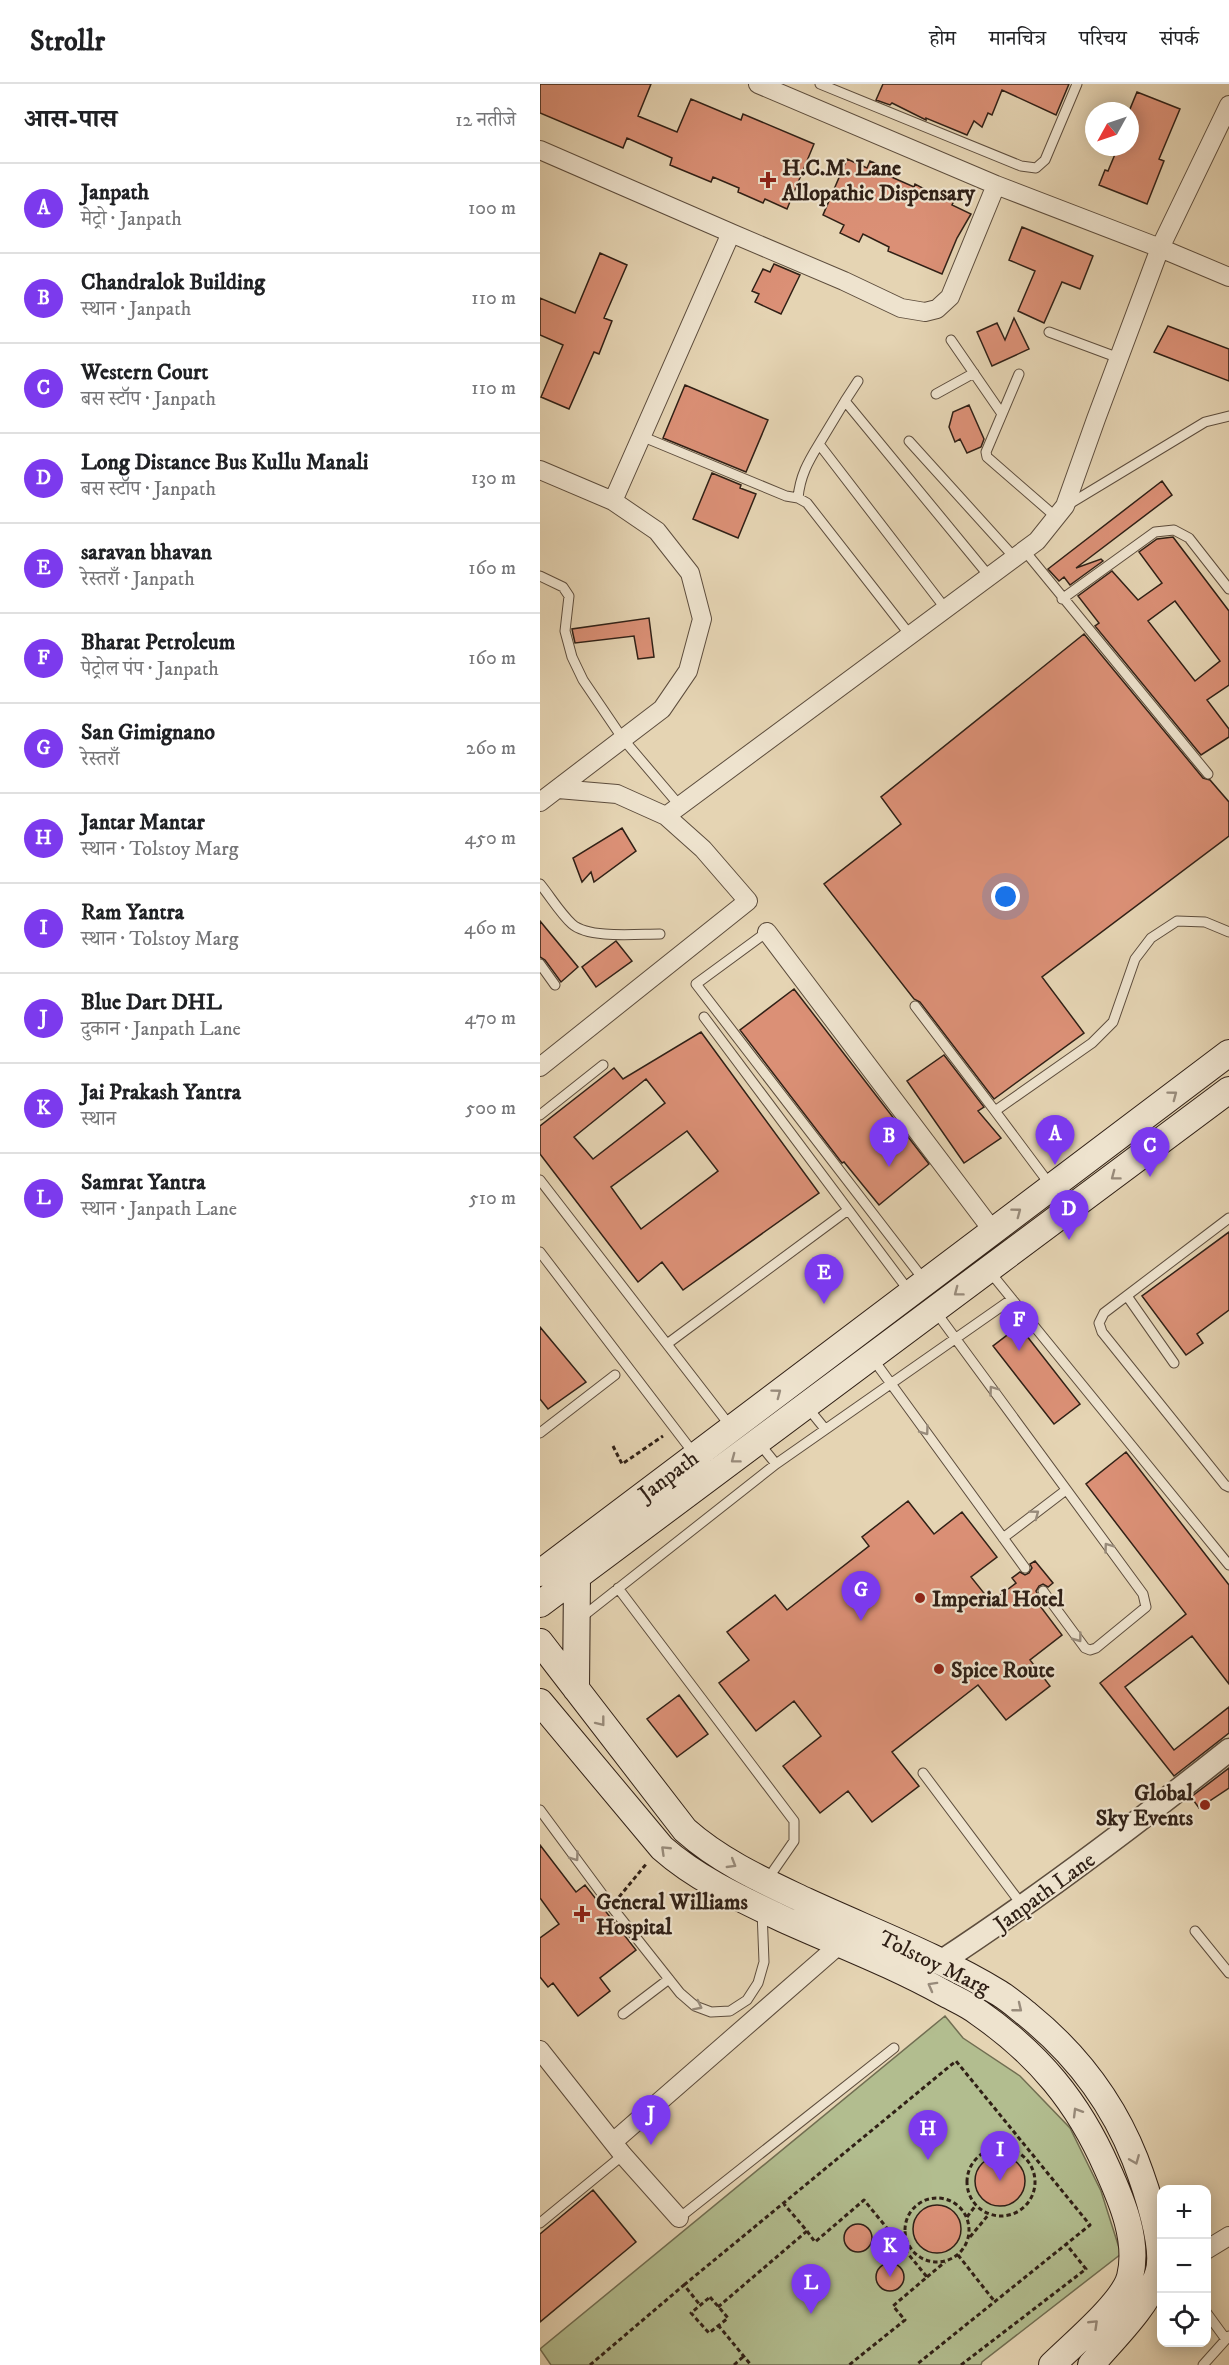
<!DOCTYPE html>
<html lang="hi">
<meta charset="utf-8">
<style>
:root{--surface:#fff;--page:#f2f2f2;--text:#202124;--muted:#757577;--line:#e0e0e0;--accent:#7c3aed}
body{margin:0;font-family:"IM FELL DW Pica","Noto Serif Devanagari",serif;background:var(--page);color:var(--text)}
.controls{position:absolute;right:18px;bottom:18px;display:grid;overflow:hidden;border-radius:12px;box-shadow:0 3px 15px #0003}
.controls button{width:54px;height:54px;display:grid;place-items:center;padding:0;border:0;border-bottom:2px solid var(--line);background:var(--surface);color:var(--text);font:30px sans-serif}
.compass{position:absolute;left:545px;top:18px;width:54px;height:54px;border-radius:50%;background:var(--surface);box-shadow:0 3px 15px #0003;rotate:230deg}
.you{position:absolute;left:466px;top:813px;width:21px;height:21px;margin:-15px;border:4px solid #fff;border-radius:50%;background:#1a73e8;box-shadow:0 0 0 9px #1a73e833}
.badge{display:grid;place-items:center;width:39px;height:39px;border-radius:50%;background:var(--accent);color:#fff;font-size:20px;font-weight:700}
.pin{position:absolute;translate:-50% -50px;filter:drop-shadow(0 2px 3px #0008)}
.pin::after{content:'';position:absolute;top:32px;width:21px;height:18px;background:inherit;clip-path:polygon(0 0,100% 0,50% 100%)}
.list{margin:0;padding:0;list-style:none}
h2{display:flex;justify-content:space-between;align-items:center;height:78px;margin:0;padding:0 24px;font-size:26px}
h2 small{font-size:20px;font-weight:400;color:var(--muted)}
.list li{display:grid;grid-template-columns:39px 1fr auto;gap:18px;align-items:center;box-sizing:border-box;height:90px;padding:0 24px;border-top:2px solid var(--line)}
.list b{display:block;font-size:22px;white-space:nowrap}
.list p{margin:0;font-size:20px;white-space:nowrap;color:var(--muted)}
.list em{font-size:20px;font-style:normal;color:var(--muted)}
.icon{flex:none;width:33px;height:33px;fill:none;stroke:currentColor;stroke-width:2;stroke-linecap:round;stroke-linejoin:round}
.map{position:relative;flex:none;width:689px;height:2281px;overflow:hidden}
header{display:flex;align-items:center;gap:36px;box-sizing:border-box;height:84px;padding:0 30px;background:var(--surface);border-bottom:2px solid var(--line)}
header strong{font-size:28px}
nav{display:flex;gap:33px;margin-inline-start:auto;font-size:21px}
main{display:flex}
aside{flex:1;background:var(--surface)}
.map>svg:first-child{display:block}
</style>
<header>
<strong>Strollr</strong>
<nav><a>होम</a><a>मानचित्र</a><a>परिचय</a><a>संपर्क</a></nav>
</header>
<main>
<aside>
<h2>आस-पास<small>12 नतीजे</small></h2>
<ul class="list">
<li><span class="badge">A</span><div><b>Janpath</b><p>मेट्रो · Janpath</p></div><em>100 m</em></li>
<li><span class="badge">B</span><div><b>Chandralok Building</b><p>स्थान · Janpath</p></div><em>110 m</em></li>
<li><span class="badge">C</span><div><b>Western Court</b><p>बस स्टॉप · Janpath</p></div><em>110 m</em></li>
<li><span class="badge">D</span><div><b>Long Distance Bus Kullu Manali</b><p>बस स्टॉप · Janpath</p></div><em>130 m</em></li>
<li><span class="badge">E</span><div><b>saravan bhavan</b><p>रेस्तराँ · Janpath</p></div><em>160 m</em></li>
<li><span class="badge">F</span><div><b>Bharat Petroleum</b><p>पेट्रोल पंप · Janpath</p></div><em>160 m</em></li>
<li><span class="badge">G</span><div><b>San Gimignano</b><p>रेस्तराँ</p></div><em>260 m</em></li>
<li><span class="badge">H</span><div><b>Jantar Mantar</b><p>स्थान · Tolstoy Marg</p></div><em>450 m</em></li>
<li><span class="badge">I</span><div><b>Ram Yantra</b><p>स्थान · Tolstoy Marg</p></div><em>460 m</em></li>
<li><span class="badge">J</span><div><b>Blue Dart DHL</b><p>दुकान · Janpath Lane</p></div><em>470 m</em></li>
<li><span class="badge">K</span><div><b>Jai Prakash Yantra</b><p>स्थान</p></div><em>500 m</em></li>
<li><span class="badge">L</span><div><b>Samrat Yantra</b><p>स्थान · Janpath Lane</p></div><em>510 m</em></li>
</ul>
</aside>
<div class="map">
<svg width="689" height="2281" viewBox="0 0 689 2281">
<rect width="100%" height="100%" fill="#e5d4b3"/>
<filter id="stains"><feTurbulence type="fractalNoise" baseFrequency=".00333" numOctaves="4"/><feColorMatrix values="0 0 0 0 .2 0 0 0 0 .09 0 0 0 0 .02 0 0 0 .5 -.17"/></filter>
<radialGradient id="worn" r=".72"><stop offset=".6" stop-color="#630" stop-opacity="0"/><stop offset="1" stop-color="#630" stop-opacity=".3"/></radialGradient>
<path fill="#b2bd8f" stroke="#716e52" stroke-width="1.5" d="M405,1932L423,1954L480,1992L530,2044L561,2107L581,2170L442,2278L441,2281H11L0,2265Z"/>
<path fill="#db9076" stroke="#302016" stroke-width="1.5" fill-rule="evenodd" d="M0,0H111L98,32L137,48L151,15L201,36L203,30L274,60L247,125L225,115L223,119L198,108L199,104L173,93L171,98L130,81L132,74L87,54L83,64L0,29Z
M343,0H529L516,31L462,6L452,31L448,29L442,43L434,37L427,51L386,34V36L352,19L350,21L336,16Z
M597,8L640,25L619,75L624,77L607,120L559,101L565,86L568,87L578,63H590V25Z
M307,75L327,84L330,77L349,85L347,91L374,103L375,100L390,108L392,105L414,117L412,121L431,130L417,154L402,190L348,167L349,163L323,150L319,158L300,149L304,141L283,131Z
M482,143L553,172L540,205L522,198L504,239L478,227L495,187L469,176Z
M60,169L87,181L64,234L72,237L59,270L54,268L29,325L1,313L23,261L0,251V214L35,229Z
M234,180L260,191L241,230L215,218L219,210L212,207L223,185L230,188Z
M474,234L489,265L452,282L437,248L457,239L465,256Z
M628,242L689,265V297L614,268Z
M145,301L228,336L206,388L123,354Z
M429,321L444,355L441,363L427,369L420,355L415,358L409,343L413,328Z
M172,389L201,401L200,404L216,410L198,454L153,435Z
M622,397L632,411L536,484L561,475L563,477L530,501L524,493L519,497L508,485Z
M633,453L689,527V601L667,616L689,645V653L661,671L555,542L559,539L538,512L572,487L598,516L622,499L599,468L617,455ZM635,517L680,577L655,597L608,537Z
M109,534L114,573L98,575L94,552L35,559L33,550L32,545Z
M544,550L663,694L670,696L689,718V752L502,893L544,949L454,1015L380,918L374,915L284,800L361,740L341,713Z
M82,744L96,767L54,798L51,788L42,798L33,774Z
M0,837L38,883L21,898L5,876L0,873Z
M76,857L92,877L56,903L42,883Z
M254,905L389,1080L339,1121L304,1078L302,1079L200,946Z
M161,948L279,1109L143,1206L122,1178L98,1198L0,1070V1042L74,984L83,995ZM106,995L125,1019L53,1075L34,1053ZM147,1047L178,1087L101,1145L71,1103Z
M404,971L444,1023L438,1027L461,1054L424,1079L367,997Z
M689,1148V1226L657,1250L663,1259L646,1271L602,1212Z
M479,1242L540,1320L514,1340L453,1262Z
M0,1243L46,1298L8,1325L0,1315Z
M586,1368L689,1501V1600L652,1552L585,1603L634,1666L689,1623V1649L634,1692L560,1599L646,1530L546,1400Z
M368,1417L394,1450L422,1428L457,1473L431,1493L451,1518L476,1499L472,1494L480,1488L485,1491L489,1489L492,1484L490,1480L495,1477L513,1499L508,1503L503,1500L499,1502L496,1507L498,1511L494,1514L522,1551L490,1576L510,1602L466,1636L438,1601L352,1668L379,1702L332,1738L308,1707L280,1729L243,1682L281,1652L254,1617L216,1647L179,1599L209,1576L187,1548L235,1511L247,1526L329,1462L322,1453Z
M139,1611L168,1650L137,1673L107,1635Z
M689,1684V1704L659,1724L651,1713Z
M0,1761L36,1808L45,1801L96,1866L60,1894L70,1907L38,1932L13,1899L8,1903L0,1893V1854L19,1840L0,1814Z
M435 2097a25 25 0 1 1 50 0a25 25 0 1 1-50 0Z
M53,2106L96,2158L0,2238V2150Z
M373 2145a24 24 0 1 1 48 0a24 24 0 1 1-48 0Z
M304 2154a14 14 0 1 1 28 0a14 14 0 1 1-28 0Z
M336 2193a14 14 0 1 1 28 0a14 14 0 1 1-28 0Z"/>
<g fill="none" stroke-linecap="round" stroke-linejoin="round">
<g stroke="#5d4d3d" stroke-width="11">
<path id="service" d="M280,0L481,82L496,84L505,76L537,0
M509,248L579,274
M411,256L462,330
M479,290L446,368L447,373L516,433
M318,297L305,317L449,492
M396,310L434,289
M101,352L246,412L258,414
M369,357L474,473
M279,360L305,317
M526,422L665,338L689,332
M484,466L668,690
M0,492L23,503L29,512L25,547L32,573L43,596L83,655L140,722
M522,515L615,448L634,446L649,454L689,505
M370,551L267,419L258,414C260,392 268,378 279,360L405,524
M0,800C10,812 20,829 32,840C49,855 97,850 120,850
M227,848L156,900L384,1196
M0,880L15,901
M375,922L455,1027L552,959L573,938L595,875L611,854L637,837L665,838L689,848
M164,933L369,1207
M455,1027L511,1102
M0,1031L63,981
M0,1096L191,1343
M689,1134L564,1229L559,1239L562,1248L685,1401L689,1403
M0,1168L155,1371
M450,1188L689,1481
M587,1212L634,1279
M396,1228L603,1510L606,1523L556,1564L550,1566L545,1564L503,1507
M127,1260L308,1126
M333,1275L485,1484
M268,1324L285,1345
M0,1349L75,1291
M219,1359L236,1380
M463,1454L526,1406
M78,1504L254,1737V1757L227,1796
M42,1533L236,1380L472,1215
M383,1689L482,1821
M0,1726L71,1822L140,1909L155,1922L171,1928L190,1927L207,1916L218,1899L224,1878L222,1827
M655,1847L689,1889
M83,1930L129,1895
M139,2134L354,1964
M0,2139L83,2071
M666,2228L685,2254
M663,2281L689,2252"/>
</g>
<g stroke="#5d4d3d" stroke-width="20">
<path id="minor" d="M218,0L456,101L620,164L689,193
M0,66L191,149
M0,386L73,417L117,447L150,489L162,535L148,587L122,625L0,718
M73,417L191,149L304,197L361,224L385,228L397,225L410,213L456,101
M18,705L77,710L126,732L497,457L525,422L556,335L620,164L689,21
M227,848L453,1147
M0,983L208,817L163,765L126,732
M0,1966L83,2071L139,2134
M73,2058L299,1861
M666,2166L689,2152"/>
</g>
<g stroke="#5d4d3d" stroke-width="25">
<path id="tertiary" d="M402,1877C501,1812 596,1740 689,1666"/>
</g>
<g stroke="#302016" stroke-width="28">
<path id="secondary" d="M0,1489L689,969
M0,1520L689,1006
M0,1558L145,1746C181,1778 224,1797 266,1817C331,1847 398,1872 459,1909C469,1915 479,1924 488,1931C536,1970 572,2017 595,2075C605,2101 627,2164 618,2190C608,2222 573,2255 551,2281
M36,1605L37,1493
M0,1618L122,1764C157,1795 201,1815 243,1835C296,1859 352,1880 404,1909C415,1915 429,1921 439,1929C499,1971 538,2018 567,2084C582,2117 599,2157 590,2193C583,2219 532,2261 512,2281"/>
</g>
<path stroke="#302016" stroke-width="3" stroke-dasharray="4.5 3" stroke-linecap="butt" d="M73,1362L82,1380L123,1352
M79,1813L107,1779
M427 2098a34 34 0 1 1 68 0a34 34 0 1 1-68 0Z
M365 2146a32 32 0 1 1 64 0a32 32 0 1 1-64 0Z
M427,2133L436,2121
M267,2147L275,2158L324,2116L387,2193L353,2222L365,2236L309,2281
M430,2153L449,2130
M418,2171L455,2218
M387,2193L405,2178
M144,2201L416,1977L550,2141L376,2281
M170,2213L188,2234L169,2249L151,2229Z
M178,2223L267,2147L244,2120
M178,2241L211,2281
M50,2281L144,2201L160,2221
M194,2281L204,2272
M421,2281L546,2185L526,2160"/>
<use href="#service" stroke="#eee3ce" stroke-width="9"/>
<use href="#minor" stroke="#eee3ce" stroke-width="18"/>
<use href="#tertiary" stroke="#eee3ce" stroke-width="22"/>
<use href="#secondary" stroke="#eee3ce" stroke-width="26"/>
</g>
<defs><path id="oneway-chevron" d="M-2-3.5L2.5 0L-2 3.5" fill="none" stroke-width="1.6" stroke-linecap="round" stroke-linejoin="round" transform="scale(1.5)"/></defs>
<g stroke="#988b7b">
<use href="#oneway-chevron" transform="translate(633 1011) rotate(-37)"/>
<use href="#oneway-chevron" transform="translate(575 1092) rotate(143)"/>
<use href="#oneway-chevron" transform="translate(477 1128) rotate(-37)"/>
<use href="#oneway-chevron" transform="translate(418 1208) rotate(143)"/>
<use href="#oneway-chevron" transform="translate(453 1306) rotate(-126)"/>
<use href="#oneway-chevron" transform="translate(237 1309) rotate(-37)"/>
<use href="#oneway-chevron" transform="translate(385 1347) rotate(54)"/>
<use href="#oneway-chevron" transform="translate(195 1375) rotate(143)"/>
<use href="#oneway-chevron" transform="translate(495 1430) rotate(-37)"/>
<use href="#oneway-chevron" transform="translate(568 1463) rotate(-126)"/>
<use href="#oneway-chevron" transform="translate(538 1554) rotate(53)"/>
<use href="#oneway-chevron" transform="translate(61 1638) rotate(52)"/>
<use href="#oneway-chevron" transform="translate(125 1766) rotate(-136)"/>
<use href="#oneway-chevron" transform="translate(35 1773) rotate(54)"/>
<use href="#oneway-chevron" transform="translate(192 1780) rotate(31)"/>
<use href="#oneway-chevron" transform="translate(392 1902) rotate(-151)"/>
<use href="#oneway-chevron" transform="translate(158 1922) rotate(27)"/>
<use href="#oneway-chevron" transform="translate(478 1924) rotate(39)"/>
<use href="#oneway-chevron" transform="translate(537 2028) rotate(-121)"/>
<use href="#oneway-chevron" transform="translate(595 2076) rotate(68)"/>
<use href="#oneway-chevron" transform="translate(554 2240) rotate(-44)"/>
</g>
<g fill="#8f2418" stroke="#eee3ce" stroke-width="2">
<path d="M225 87h6v6h6v6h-6v6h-6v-6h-6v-6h6z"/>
<circle cx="380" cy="1514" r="6"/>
<circle cx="399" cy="1585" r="6"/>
<circle cx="665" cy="1721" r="6"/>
<path d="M39 1821h6v6h6v6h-6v6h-6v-6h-6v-6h6z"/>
</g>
<g text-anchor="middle" stroke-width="4.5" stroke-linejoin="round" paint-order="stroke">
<g font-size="22" font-weight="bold" fill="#302016" stroke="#eee3ce" text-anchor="start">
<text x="242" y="91">H.C.M. Lane<tspan x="242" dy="25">Allopathic Dispensary</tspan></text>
<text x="392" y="1522">Imperial Hotel</text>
<text x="411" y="1593">Spice Route</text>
<text x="653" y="1716" text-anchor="end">Global<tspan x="653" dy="25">Sky Events</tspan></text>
<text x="56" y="1825">General Williams<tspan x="56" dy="25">Hospital</tspan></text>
</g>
<g font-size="22" fill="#302016" stroke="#eee3ce">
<text transform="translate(128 1391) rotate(-37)" y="8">Janpath</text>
<text transform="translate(504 1807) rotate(-36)" y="8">Janpath Lane</text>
<text transform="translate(395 1878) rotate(26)" y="8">Tolstoy Marg</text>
</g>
</g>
<rect width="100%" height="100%" filter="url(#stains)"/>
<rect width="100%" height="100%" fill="url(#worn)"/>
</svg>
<div class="controls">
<button>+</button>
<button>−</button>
<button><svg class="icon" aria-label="locate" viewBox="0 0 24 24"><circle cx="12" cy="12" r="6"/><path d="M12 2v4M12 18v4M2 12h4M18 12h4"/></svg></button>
</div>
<svg class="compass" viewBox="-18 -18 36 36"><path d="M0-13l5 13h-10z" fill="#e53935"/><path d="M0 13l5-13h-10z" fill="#757577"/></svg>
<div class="you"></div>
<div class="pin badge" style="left:515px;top:1081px">A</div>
<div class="pin badge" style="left:349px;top:1083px">B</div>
<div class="pin badge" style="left:610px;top:1093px">C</div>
<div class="pin badge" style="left:529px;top:1156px">D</div>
<div class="pin badge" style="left:284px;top:1220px">E</div>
<div class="pin badge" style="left:479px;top:1267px">F</div>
<div class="pin badge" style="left:321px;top:1537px">G</div>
<div class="pin badge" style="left:388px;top:2076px">H</div>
<div class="pin badge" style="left:460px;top:2097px">I</div>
<div class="pin badge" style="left:111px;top:2061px">J</div>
<div class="pin badge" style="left:350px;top:2193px">K</div>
<div class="pin badge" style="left:271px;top:2230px">L</div>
</div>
</main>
